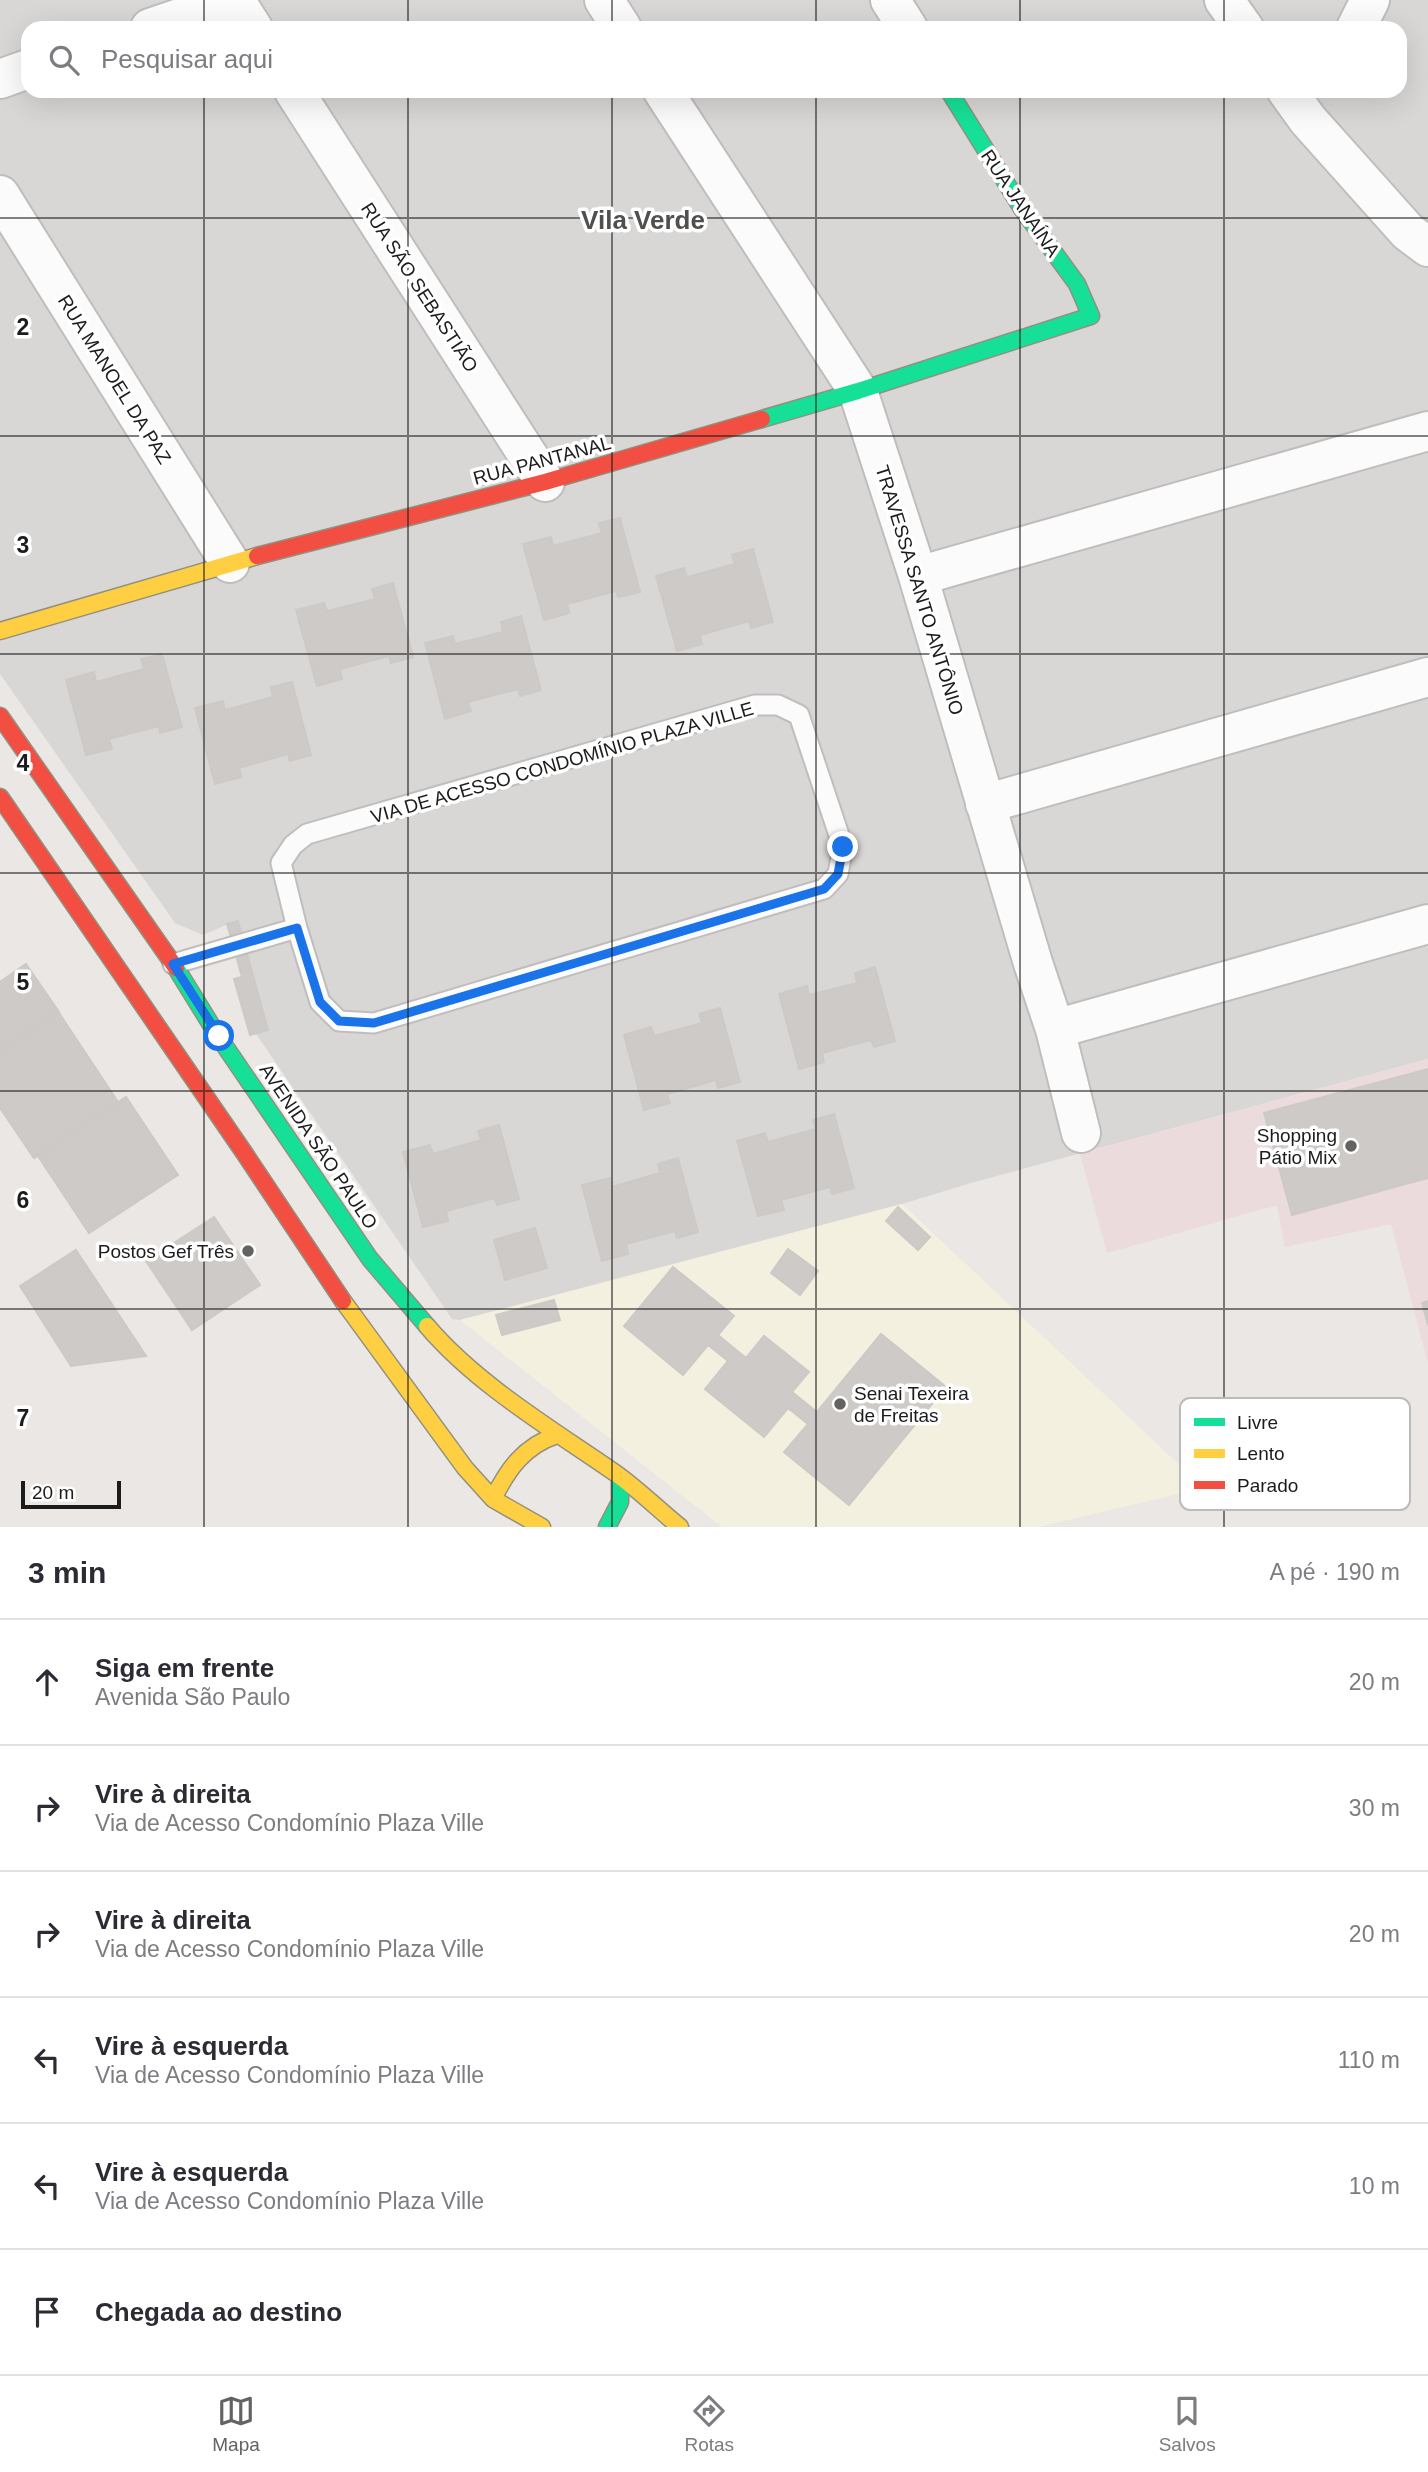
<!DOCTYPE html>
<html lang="pt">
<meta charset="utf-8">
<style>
:root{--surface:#fff;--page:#f7f7f7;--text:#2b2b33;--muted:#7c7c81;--line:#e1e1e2;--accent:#646362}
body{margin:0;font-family:Helvetica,sans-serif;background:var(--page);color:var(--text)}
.scale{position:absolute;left:21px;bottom:18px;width:100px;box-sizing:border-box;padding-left:7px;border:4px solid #1c1c1c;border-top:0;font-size:19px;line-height:24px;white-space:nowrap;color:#1c1c1c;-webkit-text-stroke:5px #fff;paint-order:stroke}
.stop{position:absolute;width:21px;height:21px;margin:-16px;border:5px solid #1a73e8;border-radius:50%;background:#fff}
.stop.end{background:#1a73e8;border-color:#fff;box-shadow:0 2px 7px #0008}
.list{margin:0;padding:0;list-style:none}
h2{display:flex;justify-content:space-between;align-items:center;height:91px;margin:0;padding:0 28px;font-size:30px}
h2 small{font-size:23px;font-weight:400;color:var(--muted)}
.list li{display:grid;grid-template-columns:46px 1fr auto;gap:21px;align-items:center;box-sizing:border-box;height:126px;padding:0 28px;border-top:2px solid var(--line)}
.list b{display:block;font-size:26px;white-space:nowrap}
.list p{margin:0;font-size:23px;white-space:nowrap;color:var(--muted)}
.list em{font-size:23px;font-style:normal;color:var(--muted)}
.icon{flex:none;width:38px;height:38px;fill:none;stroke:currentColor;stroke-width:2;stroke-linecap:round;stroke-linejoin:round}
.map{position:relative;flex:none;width:1428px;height:1527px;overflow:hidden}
.search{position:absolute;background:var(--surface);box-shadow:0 7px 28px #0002;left:21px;right:21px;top:21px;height:77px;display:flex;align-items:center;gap:18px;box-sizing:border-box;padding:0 24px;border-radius:21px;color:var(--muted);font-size:26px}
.sheet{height:847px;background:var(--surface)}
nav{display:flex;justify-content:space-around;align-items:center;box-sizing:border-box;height:98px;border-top:2px solid var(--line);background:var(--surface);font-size:19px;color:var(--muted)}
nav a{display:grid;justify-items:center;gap:4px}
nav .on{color:var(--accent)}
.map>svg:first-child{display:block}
</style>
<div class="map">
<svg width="1428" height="1527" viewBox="0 0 1428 1527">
<rect width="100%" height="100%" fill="#eae7e4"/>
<path fill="#d9d7d6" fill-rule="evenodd" d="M0,0H1428V1059L971,1183L902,1204L460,1320L452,1319L256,1034L250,1035L234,979L242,977L228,924L203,935L175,923L0,674ZM28,28H1400V91H28Z"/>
<path fill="#ebdbdc" d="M1428,1059V1363L1391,1224L1285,1247L1277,1205L1107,1253L1080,1154Z"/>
<path fill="#f4f0e0" d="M902,1204L1204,1488L1038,1527H722L460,1320Z"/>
<path fill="#cdcac7" stroke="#cdc9c6" stroke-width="2" d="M620,518L640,592L618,597L616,591L567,604L569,613L544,620L523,544L551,537L553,546L602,533L599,523Z
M753,549L773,622L751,628L749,621L700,635L702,644L677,651L656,576L684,568L687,577L735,564L732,555Z
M393,583L413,657L391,663L389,656L340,669L342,679L317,686L296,610L324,603L327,611L375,599L372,589Z
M521,616L541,690L520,696L518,689L468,702L471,711L445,719L425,643L453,636L455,644L503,632L501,622Z
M162,654L182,727L160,733L159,726L109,739L112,749L86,755L66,680L94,672L96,682L144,669L141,659Z
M292,682L311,755L290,761L288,754L239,768L241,777L215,784L195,708L223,701L225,710L273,697L271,687Z
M238,921L268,1030L250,1035L234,979L242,977L227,924Z
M26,964L59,1012L0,1051V982Z
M875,967L895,1041L874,1047L871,1040L822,1053L824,1062L799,1069L779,994L807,986L809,995L857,983L855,973Z
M720,1008L740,1082L718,1088L716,1080L667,1094L670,1103L644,1110L624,1035L651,1027L654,1036L702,1023L699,1014Z
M59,1013L118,1102L34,1158L0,1108V1052Z
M1428,1069V1178L1292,1215L1264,1113Z
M126,1097L178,1175L89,1233L38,1156Z
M834,1114L854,1188L832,1194L830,1187L781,1200L784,1210L758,1216L737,1141L765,1133L768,1142L816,1129L813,1120Z
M499,1125L519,1199L497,1205L495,1198L446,1211L448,1221L423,1227L403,1152L430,1145L433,1154L481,1140L478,1131Z
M678,1158L698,1232L677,1238L675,1231L626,1244L628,1254L602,1261L582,1185L610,1178L612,1187L660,1173L658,1164Z
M898,1207L930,1237L918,1250L886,1221Z
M214,1217L260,1285L192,1330L146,1261Z
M535,1228L547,1268L505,1280L494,1240Z
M788,1249L818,1271L800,1295L771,1273Z
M76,1250L146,1356L71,1366L20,1286Z
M673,1267L734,1316L718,1335L746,1358L764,1336L809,1372L792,1392L817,1412L881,1334L946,1387L849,1505L784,1452L808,1424L788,1408L764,1437L705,1389L728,1361L708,1345L683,1375L624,1326Z
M554,1300L560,1320L502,1335L496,1315Z
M1428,1301V1325L1422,1303Z"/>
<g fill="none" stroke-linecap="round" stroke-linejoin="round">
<g stroke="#c0bebd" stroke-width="23">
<path id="lane" d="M755,705H778L799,715L843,847L838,874L824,889L374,1023L339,1021L320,1002L297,928L281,863L293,845L307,834Z
M173,964L297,928"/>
</g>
<g stroke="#c0bebd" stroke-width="42">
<path id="street" d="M235,0L253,28
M604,0L622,28
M890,0L908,28
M1224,0L1244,28
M150,28L233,0
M1356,28L1370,0
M0,79L28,69
M294,91L545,482
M663,91L858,391L918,576L1033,963L1055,1029L1081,1133
M1287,91L1308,120L1408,232L1428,247
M0,195L230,563
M918,576L1428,431
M985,804L1428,677
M1055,1029L1428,924"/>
</g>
<g stroke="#92907e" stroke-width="19">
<path id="fast" d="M762,419L858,391L1091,316L1077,284L1023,210L949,91
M176,968L218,1036L370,1259L427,1326
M607,1527L620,1502V1477"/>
</g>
<g stroke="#92907e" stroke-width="19">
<path id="slow" d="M0,631L257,556
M343,1301L465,1468L493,1499L542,1527
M427,1326C477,1385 555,1431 618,1475C640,1491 659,1510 680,1527
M493,1499C508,1469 524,1446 557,1435"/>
</g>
<g stroke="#92907e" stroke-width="19">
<path id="jam" d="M257,556L545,482L762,419
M0,716L176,968
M0,797L245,1154L343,1301"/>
</g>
<use href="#lane" stroke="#fcfbfb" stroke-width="19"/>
<use href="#street" stroke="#fcfbfb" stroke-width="38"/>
<use href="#fast" stroke="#16e098" stroke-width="16"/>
<use href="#slow" stroke="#ffcf43" stroke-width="16"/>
<use href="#jam" stroke="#f24e42" stroke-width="16"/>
</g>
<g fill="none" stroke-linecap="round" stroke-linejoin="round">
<path stroke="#1a73e8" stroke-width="9" d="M219,1036L173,964L297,928L320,1002L339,1021L374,1023L824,889L838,874L843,847"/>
</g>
<path fill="none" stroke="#1c1c1c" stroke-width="2" stroke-opacity="0.55" d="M204,0V28M408,0V28M612,0V28M816,0V28M1020,0V28M1224,0V28M204,91V1527M408,91V1527M612,91V1527M816,91V1527M1020,91V1527M1224,91V1527M0,218H1428M0,436H1428M0,654H1428M0,873H1428M0,1091H1428M0,1309H1428"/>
<g fill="#646362" stroke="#fff" stroke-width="2.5">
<circle cx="1351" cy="1146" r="7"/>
<circle cx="248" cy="1251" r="7"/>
<circle cx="840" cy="1404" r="7"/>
</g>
<g text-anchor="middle" stroke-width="7" stroke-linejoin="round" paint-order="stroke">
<g font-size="19" fill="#1c1c1c" stroke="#fff">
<text transform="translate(1021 203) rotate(56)" y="7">RUA JANAÍNA</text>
<text transform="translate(420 287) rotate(57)" y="7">RUA SÃO SEBASTIÃO</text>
<text transform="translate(115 379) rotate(58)" y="7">RUA MANOEL DA PAZ</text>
<text transform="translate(542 460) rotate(-15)" y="7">RUA PANTANAL</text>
<text transform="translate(920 590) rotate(73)" y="7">TRAVESSA SANTO ANTÔNIO</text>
<text transform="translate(562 762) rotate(-16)" y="7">VIA DE ACESSO CONDOMÍNIO PLAZA VILLE</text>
<text transform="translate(319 1146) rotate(56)" y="7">AVENIDA SÃO PAULO</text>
</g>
<g font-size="19" fill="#1c1c1c" stroke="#fff" text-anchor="end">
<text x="1337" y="1142">Shopping<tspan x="1337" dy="22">Pátio Mix</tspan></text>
<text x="234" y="1258">Postos Gef Três</text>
<text x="854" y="1400" text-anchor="start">Senai Texeira<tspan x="854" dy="22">de Freitas</tspan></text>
</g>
<g font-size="26" font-weight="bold" fill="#4f4f4f" stroke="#fff">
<text x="643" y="229">Vila Verde</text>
</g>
</g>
<rect x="1180" y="1398" width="230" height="112" rx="10" fill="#fff" stroke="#bbb" stroke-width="2"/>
<rect x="1194" y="1418" width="31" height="8" fill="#16e098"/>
<rect x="1194" y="1449" width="31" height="9" fill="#ffcf43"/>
<rect x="1194" y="1481" width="31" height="8" fill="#f24e42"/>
<g font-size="19" fill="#1c1c1c">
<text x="1237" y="1429">Livre</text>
<text x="1237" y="1460">Lento</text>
<text x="1237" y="1492">Parado</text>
</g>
<g font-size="23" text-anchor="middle" font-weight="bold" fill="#1c1c1c" stroke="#fff" stroke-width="7" stroke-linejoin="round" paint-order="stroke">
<text x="23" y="335">2</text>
<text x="23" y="553">3</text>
<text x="23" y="771">4</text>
<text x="23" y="990">5</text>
<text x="23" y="1208">6</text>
<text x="23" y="1426">7</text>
</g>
</svg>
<div class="scale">20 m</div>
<div class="stop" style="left:219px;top:1036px"></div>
<div class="stop end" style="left:843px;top:847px"></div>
<div class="search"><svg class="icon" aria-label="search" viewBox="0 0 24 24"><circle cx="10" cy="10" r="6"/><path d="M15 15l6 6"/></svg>Pesquisar aqui</div>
</div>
<section class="sheet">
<h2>3 min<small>A pé · 190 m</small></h2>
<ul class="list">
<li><svg class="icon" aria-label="ahead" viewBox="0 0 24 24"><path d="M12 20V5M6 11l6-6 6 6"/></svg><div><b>Siga em frente</b><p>Avenida São Paulo</p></div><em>20 m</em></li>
<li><svg class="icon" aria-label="right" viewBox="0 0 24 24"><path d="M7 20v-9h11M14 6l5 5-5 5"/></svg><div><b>Vire à direita</b><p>Via de Acesso Condomínio Plaza Ville</p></div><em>30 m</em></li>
<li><svg class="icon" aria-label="right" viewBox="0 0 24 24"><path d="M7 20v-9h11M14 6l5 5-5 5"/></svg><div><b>Vire à direita</b><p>Via de Acesso Condomínio Plaza Ville</p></div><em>20 m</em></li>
<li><svg class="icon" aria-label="left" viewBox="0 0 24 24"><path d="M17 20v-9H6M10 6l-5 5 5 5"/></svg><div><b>Vire à esquerda</b><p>Via de Acesso Condomínio Plaza Ville</p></div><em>110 m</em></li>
<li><svg class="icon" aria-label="left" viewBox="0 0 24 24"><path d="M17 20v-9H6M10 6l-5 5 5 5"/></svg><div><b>Vire à esquerda</b><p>Via de Acesso Condomínio Plaza Ville</p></div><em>10 m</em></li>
<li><svg class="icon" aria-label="arrive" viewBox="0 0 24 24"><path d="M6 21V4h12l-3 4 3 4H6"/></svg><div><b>Chegada ao destino</b></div></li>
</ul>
</section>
<nav>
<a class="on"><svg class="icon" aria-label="map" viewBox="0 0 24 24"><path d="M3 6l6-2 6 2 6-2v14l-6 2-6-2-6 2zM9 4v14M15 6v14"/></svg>Mapa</a>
<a><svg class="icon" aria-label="directions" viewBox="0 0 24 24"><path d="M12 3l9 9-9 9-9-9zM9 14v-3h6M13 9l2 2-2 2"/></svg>Rotas</a>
<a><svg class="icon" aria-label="saved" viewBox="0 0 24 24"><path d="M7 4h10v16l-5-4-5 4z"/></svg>Salvos</a>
</nav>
